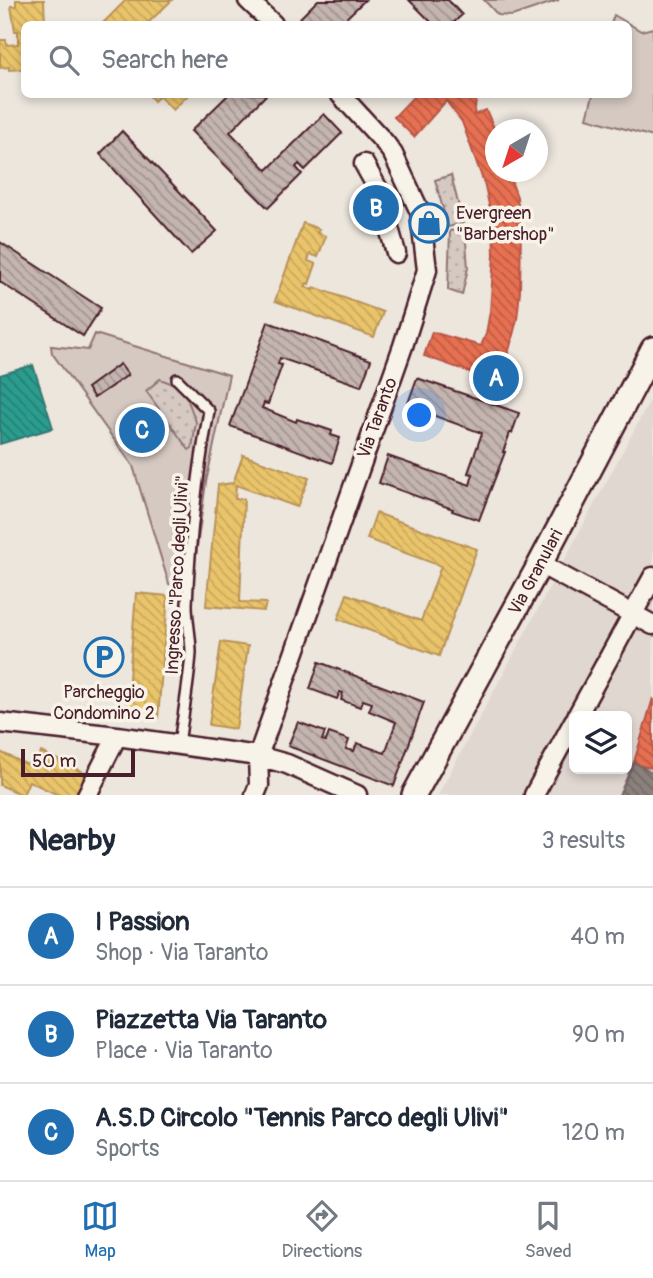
<!DOCTYPE html>
<meta charset="utf-8">
<style>
:root{--surface:#fff;--page:#f2f2f3;--text:#1f2937;--muted:#747a83;--line:#e0e1e3;--accent:#1f6fb2}
body{margin:0;font-family:Pangolin,sans-serif;background:var(--page);color:var(--text)}
.controls{position:absolute;right:21px;bottom:21px;display:grid;overflow:hidden;border-radius:10px;box-shadow:0 4px 10px #0003}
.controls button{width:63px;height:63px;display:grid;place-items:center;padding:0;border:0;border-bottom:2px solid var(--line);background:var(--surface);color:var(--text);font:35px sans-serif}
.compass{position:absolute;left:485px;top:119px;width:63px;height:63px;border-radius:50%;background:var(--surface);box-shadow:0 4px 10px #0003;rotate:219deg}
.scale{position:absolute;left:21px;bottom:18px;width:114px;box-sizing:border-box;padding-left:7px;border:4px solid #4a1f2b;border-top:0;font-size:19px;line-height:24px;white-space:nowrap;color:#4a1f2b;-webkit-text-stroke:5px #f7f3e8;paint-order:stroke}
.you{position:absolute;left:420px;top:416px;width:24px;height:24px;margin:-18px;border:5px solid #fff;border-radius:50%;background:#1a73e8;box-shadow:0 0 0 10px #1a73e833}
.badge{display:grid;place-items:center;width:46px;height:46px;border-radius:50%;background:var(--accent);color:#fff;font-size:23px;font-weight:700}
.pin{position:absolute;translate:-50% -50%;border:4px solid #fff;box-shadow:0 2px 7px #0006}
.list{margin:0;padding:0;list-style:none}
h2{display:flex;justify-content:space-between;align-items:center;height:91px;margin:0;padding:0 28px;font-size:30px}
h2 small{font-size:23px;font-weight:400;color:var(--muted)}
.list li{display:grid;grid-template-columns:46px 1fr auto;gap:21px;align-items:center;box-sizing:border-box;height:98px;padding:0 28px;border-top:2px solid var(--line)}
.list b{display:block;font-size:26px;white-space:nowrap}
.list p{margin:0;font-size:23px;white-space:nowrap;color:var(--muted)}
.list em{font-size:23px;font-style:normal;color:var(--muted)}
.icon{flex:none;width:38px;height:38px;fill:none;stroke:currentColor;stroke-width:2;stroke-linecap:round;stroke-linejoin:round}
.map{position:relative;flex:none;width:653px;height:795px;overflow:hidden}
.search{position:absolute;background:var(--surface);box-shadow:0 4px 10px #0003;left:21px;right:21px;top:21px;height:77px;display:flex;align-items:center;gap:18px;box-sizing:border-box;padding:0 24px;border-radius:10px;color:var(--muted);font-size:26px}
.sheet{height:385px;background:var(--surface)}
nav{display:flex;justify-content:space-around;align-items:center;box-sizing:border-box;height:98px;border-top:2px solid var(--line);background:var(--surface);font-size:19px;color:var(--muted)}
nav a{display:grid;justify-items:center;gap:4px}
nav .on{color:var(--accent)}
.map>svg:first-child{display:block}
</style>
<div class="map">
<svg width="653" height="795" viewBox="0 0 653 795">
<defs>
<pattern id="garden-dots" width="8" height="8" patternUnits="userSpaceOnUse" patternTransform="scale(1.75)"><rect width="8" height="8" fill="#d5c9c2"/><path d="M2 2h.1M6 6h.1" fill="none" stroke="#b8aca7" stroke-width="1.8" stroke-linecap="round"/></pattern>
<pattern id="homes-back-hatch" width="6" height="6" patternUnits="userSpaceOnUse" patternTransform="scale(1.75)"><rect width="6" height="6" fill="#e9c46a"/><path d="M-1 5l2 2M0 0l6 6M5-1l2 2" fill="none" stroke="#c9a85c"/></pattern>
<pattern id="shops-back-hatch" width="6" height="6" patternUnits="userSpaceOnUse" patternTransform="scale(1.75)"><rect width="6" height="6" fill="#e76f51"/><path d="M-1 5l2 2M0 0l6 6M5-1l2 2" fill="none" stroke="#bd5b43"/></pattern>
<pattern id="schools-back-hatch" width="6" height="6" patternUnits="userSpaceOnUse" patternTransform="scale(1.75)"><rect width="6" height="6" fill="#2a9d8f"/><path d="M-1 5l2 2M0 0l6 6M5-1l2 2" fill="none" stroke="#267f75"/></pattern>
<pattern id="industry-back-hatch" width="6" height="6" patternUnits="userSpaceOnUse" patternTransform="scale(1.75)"><rect width="6" height="6" fill="#8a817c"/><path d="M-1 5l2 2M0 0l6 6M5-1l2 2" fill="none" stroke="#736966"/></pattern>
<pattern id="building-back-hatch" width="6" height="6" patternUnits="userSpaceOnUse" patternTransform="scale(1.75)"><rect width="6" height="6" fill="#c4b5b0"/><path d="M-1 5l2 2M0 0l6 6M5-1l2 2" fill="none" stroke="#a1938f"/></pattern>
</defs>
<rect width="100%" height="100%" fill="#ece6dd"/>
<filter id="ink" filterUnits="userSpaceOnUse"><feTurbulence type="fractalNoise" baseFrequency=".0143" numOctaves="2"/><feDisplacementMap in="SourceGraphic" scale="14" xChannelSelector="R" yChannelSelector="G"/><feConvolveMatrix kernelMatrix="1 2 1 2 8 2 1 2 1" color-interpolation-filters="sRGB"/></filter>
<g filter="url(#ink)">
<path fill="#e0d7d0" fill-rule="evenodd" d="M653,395V795H438ZM574,716H627V769H574Z"/>
<path fill="#d5c9c2" stroke="#907476" stroke-width="2" d="M484,0H559L512,16L498,15Z
M614,15L641,31L653,28V137L587,118L593,95L628,94V24H611Z
M95,334L229,375L206,482L191,591L169,584L133,466L52,353L51,346L88,350Z"/>
<path fill="url(#garden-dots)" stroke="#907476" stroke-width="2" d="M451,175L463,223L448,227L435,180Z
M465,229L468,268L462,295L448,290L450,231Z
M160,379L176,385L185,393L196,422L192,448L189,450L146,391Z"/>
<path fill="url(#homes-back-hatch)" stroke="#b99257" stroke-width="2" d="M16,0H44L45,24H24V67H22L23,69L9,70V67L0,68V40H6L7,45L18,44V31H15L11,6H16Z
M126,0H172L147,24H102Z
M148,94H189L173,110L159,96L154,101Z
M303,223L319,229L317,233L326,236L318,257L310,254L308,261L316,264L309,284L307,283L305,287L313,290L314,287L383,312L374,337L275,301Z
M243,455L309,478L297,507L236,485L235,499H244L240,602L266,603L264,611L206,606L218,485L233,483Z
M376,513L477,549L439,656L338,619L347,594L421,621L441,566L367,539Z
M136,593L168,596L158,718L126,715Z
M221,642L248,646L236,729L209,725Z
M0,752L34,768L41,752L90,775L81,795H58L29,781L23,795L0,785Z"/>
<path fill="url(#shops-back-hatch)" stroke="#b85746" stroke-width="2" d="M416,94H472L476,101L474,115L486,110L496,132V172H508L517,197L521,229L520,291L517,319L510,347L498,382L424,356L432,332L481,346L486,334L490,311L494,255L493,224L485,186L462,122L446,101L414,137L394,117Z
M653,698V768L641,766L634,762Z"/>
<path fill="url(#schools-back-hatch)" stroke="#347771" stroke-width="2" d="M33,365L53,428L0,444V375Z"/>
<path fill="url(#industry-back-hatch)" stroke="#776464" stroke-width="2" d="M634,762L653,773V795H619Z"/>
<path fill="url(#building-back-hatch)" stroke="#4a1f2b" stroke-width="2" d="M318,0H365L340,24H306L300,18Z
M409,0H448L462,15L452,24H433Z
M229,94H267L230,132L267,170L324,114L342,133L305,170L299,164L296,167L302,174L268,208L191,131Z
M122,131L217,231L191,254L100,154Z
M0,242L101,308L83,336L0,282Z
M268,322L371,360L361,386L280,358L278,364L282,365L268,404L264,403L262,408L296,422L297,419L332,431L331,435L340,438L332,463L230,426Z
M120,364L128,375L94,398L87,388Z
M417,378L519,413L512,433H510L503,452H505L479,520L452,511L453,509L379,483L388,456L470,485L473,474L468,473L482,433L407,406Z
M319,662L424,702L394,786L288,746L298,722L325,732L322,740L326,741L329,733L349,740L346,749L354,751L357,743L385,753L396,722L369,711L372,703L363,700L360,707L341,700L343,693L340,692L337,699L310,689Z"/>
<g fill="none" stroke-linecap="round" stroke-linejoin="round">
<g stroke="#4a1f2b" stroke-width="14">
<path id="service" d="M177,379L209,411C197,475 190,539 187,604C187,621 191,636 191,653C189,683 183,714 179,744"/>
</g>
<g stroke="#4a1f2b" stroke-width="23">
<path id="minor" d="M248,0L273,24
M364,164L378,189L396,253
M540,564L653,625
M577,716L653,577
M0,723L117,736L258,756L287,764L357,795
M87,795L117,736
M255,795L259,785L258,756L403,346L427,270L420,212L393,154L385,143L340,94
M534,795L574,721"/>
</g>
<g stroke="#4a1f2b" stroke-width="28">
<g id="tertiary">
<path id="s1" d="M414,795L540,564L653,349"/>
</g>
</g>
<use href="#service" stroke="#f7f3e8" stroke-width="9"/>
<use href="#minor" stroke="#f7f3e8" stroke-width="18"/>
<use href="#tertiary" stroke="#f7f3e8" stroke-width="23"/>
</g>
</g>
<defs>
<g id="shop-ring" transform="scale(2.0125)"><circle r="9.5" fill="#f7f3e8" stroke="#1f6fb2" stroke-width="1.5"/><path d="M-5-2.5h2.3a2.7 3.5 0 0 1 5.4 0H5L5.5 6h-11ZM-1.5-2.5h3a1.5 2.3 0 0 0-3 0Z" fill="#1f6fb2"/></g>
<g id="parking-ring" transform="scale(2.0125)"><circle r="9.5" fill="#f7f3e8" stroke="#1f6fb2" stroke-width="1.5"/><path d="M-3.5-5.5H1a3.5 3.5 0 0 1 0 7H-1V5.5H-3.5ZM-1-3.4V-.6H.8a1.4 1.4 0 0 0 0-2.8Z" fill="#1f6fb2"/></g>
</defs>
<g fill-rule="evenodd">
<use href="#shop-ring" x="429" y="223"/>
<use href="#parking-ring" x="104" y="657"/>
</g>
<g text-anchor="middle" stroke-width="7" stroke-linejoin="round" paint-order="stroke">
<g font-size="18" fill="#4a1f2b" stroke="#f7f3e8" text-anchor="start">
<text x="456" y="219">Evergreen<tspan x="456" dy="21">"Barbershop"</tspan></text>
<text x="104" y="698" text-anchor="middle">Parcheggio<tspan x="104" dy="21">Condomino 2</tspan></text>
</g>
<g font-size="18" fill="#4a1f2b" stroke="#f7f3e8">
<text transform="translate(377 418) rotate(-70)" y="6">Via Taranto</text>
<text dy="6" stroke="none"><textPath href="#s1" startOffset="254">Via Granulari</textPath></text>
<text transform="translate(177 575) rotate(-87)" y="6">Ingresso "Parco degli Ulivi"</text>
</g>
</g>
</svg>
<div class="controls">
<button><svg class="icon" aria-label="layers" viewBox="0 0 24 24"><path d="M12 4l9 5-9 5-9-5zM3 14l9 5 9-5"/></svg></button>
</div>
<svg class="compass" viewBox="-18 -18 36 36"><path d="M0-13l5 13h-10z" fill="#e53935"/><path d="M0 13l5-13h-10z" fill="#747a83"/></svg>
<div class="scale">50 m</div>
<div class="you"></div>
<div class="pin badge" style="left:496px;top:378px">A</div>
<div class="pin badge" style="left:376px;top:208px">B</div>
<div class="pin badge" style="left:142px;top:430px">C</div>
<div class="search"><svg class="icon" aria-label="search" viewBox="0 0 24 24"><circle cx="10" cy="10" r="6"/><path d="M15 15l6 6"/></svg>Search here</div>
</div>
<section class="sheet">
<h2>Nearby<small>3 results</small></h2>
<ul class="list">
<li><span class="badge">A</span><div><b>I Passion</b><p>Shop · Via Taranto</p></div><em>40 m</em></li>
<li><span class="badge">B</span><div><b>Piazzetta Via Taranto</b><p>Place · Via Taranto</p></div><em>90 m</em></li>
<li><span class="badge">C</span><div><b>A.S.D Circolo &quot;Tennis Parco degli Ulivi&quot;</b><p>Sports</p></div><em>120 m</em></li>
</ul>
</section>
<nav>
<a class="on"><svg class="icon" aria-label="map" viewBox="0 0 24 24"><path d="M3 6l6-2 6 2 6-2v14l-6 2-6-2-6 2zM9 4v14M15 6v14"/></svg>Map</a>
<a><svg class="icon" aria-label="directions" viewBox="0 0 24 24"><path d="M12 3l9 9-9 9-9-9zM9 14v-3h6M13 9l2 2-2 2"/></svg>Directions</a>
<a><svg class="icon" aria-label="saved" viewBox="0 0 24 24"><path d="M7 4h10v16l-5-4-5 4z"/></svg>Saved</a>
</nav>
